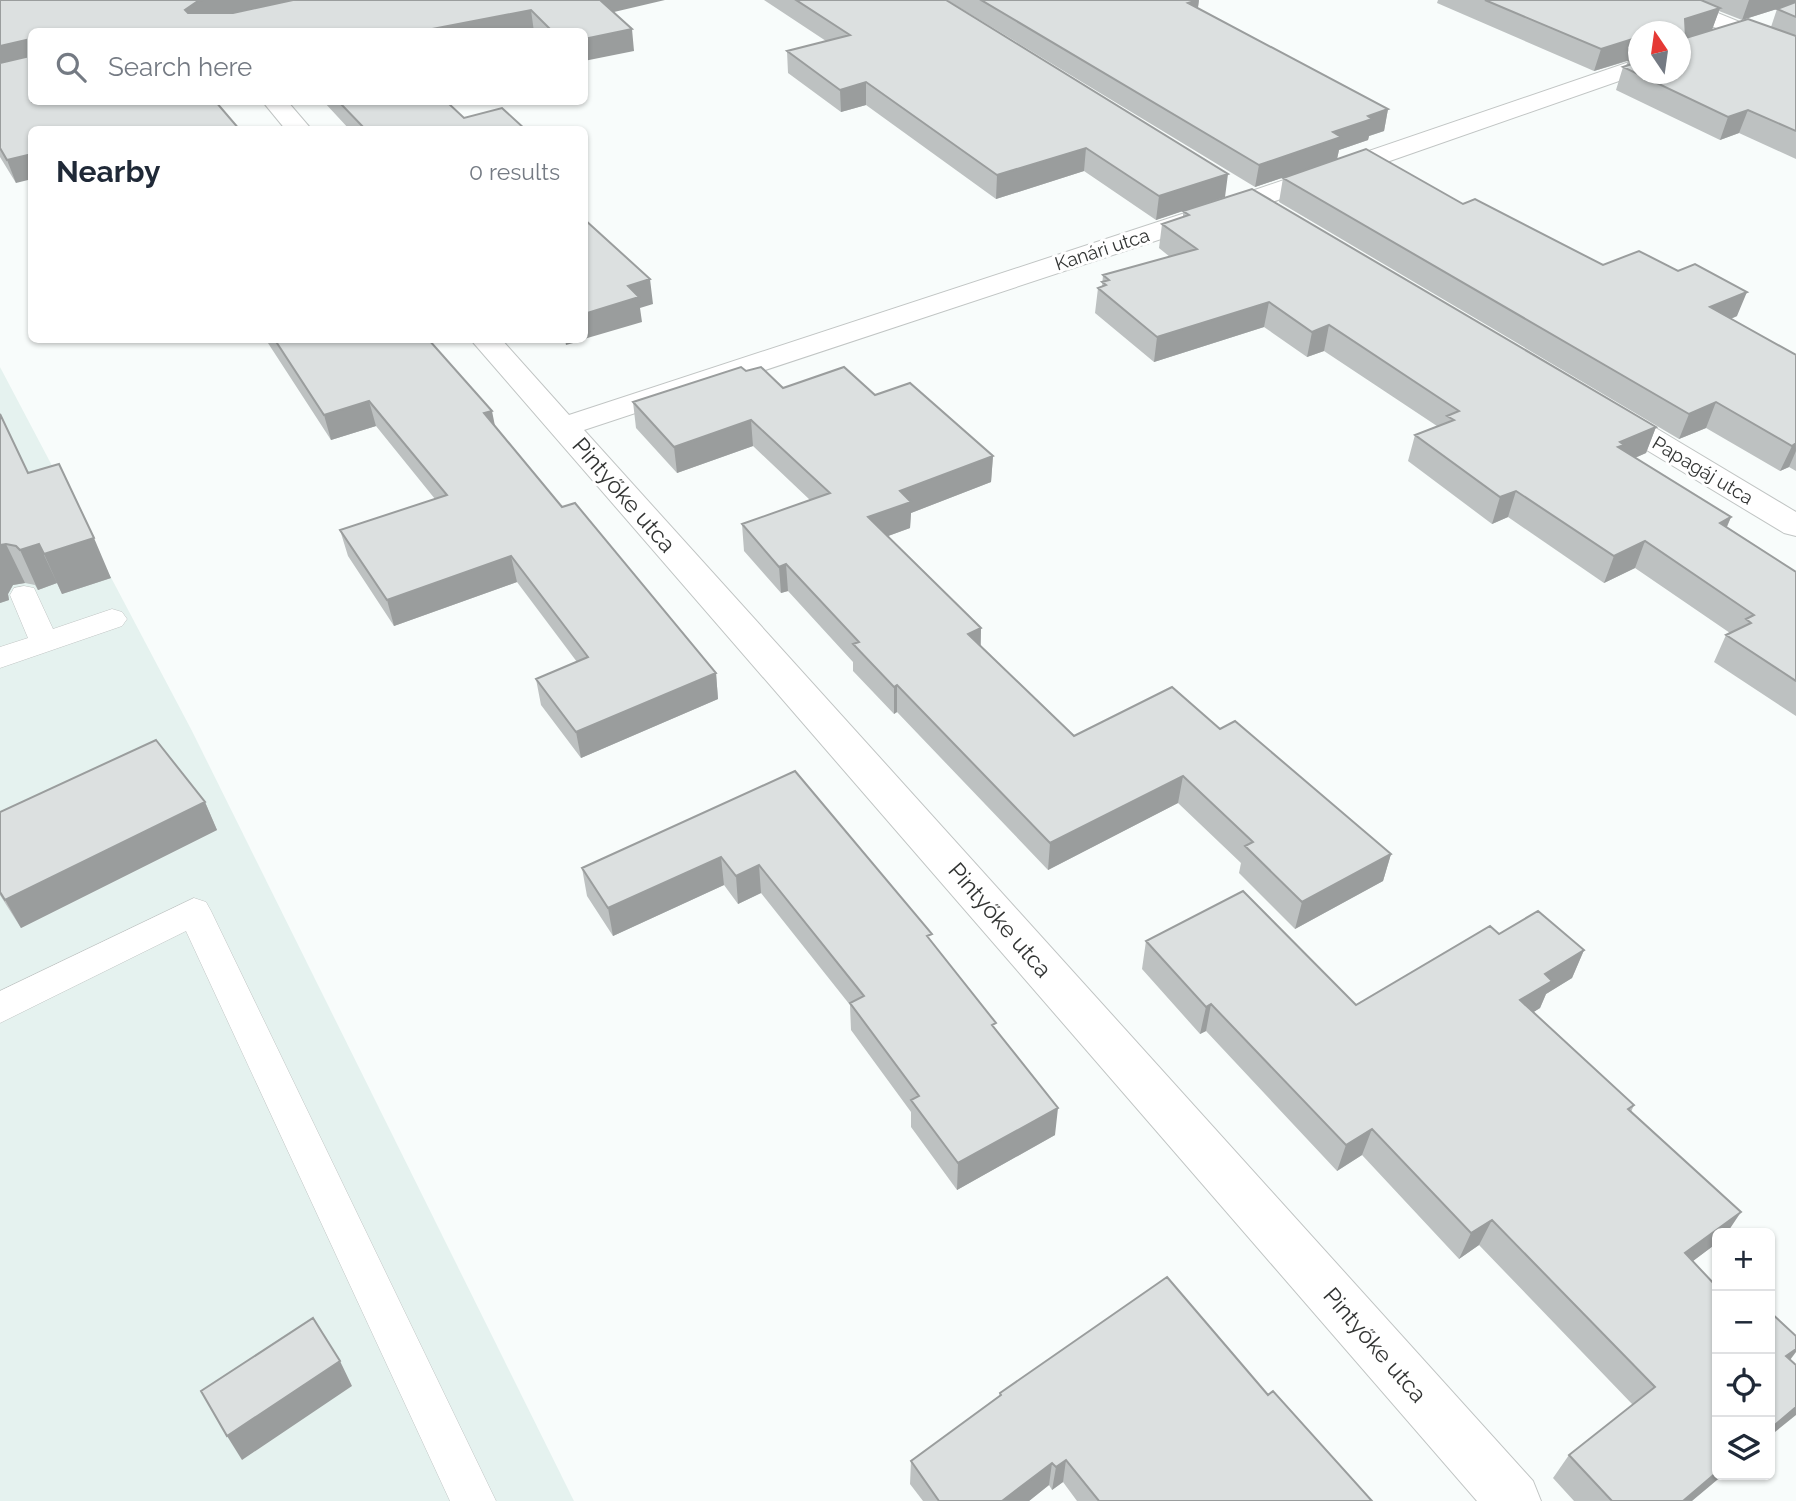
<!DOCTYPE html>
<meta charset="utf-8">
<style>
:root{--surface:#fff;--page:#f6f6f7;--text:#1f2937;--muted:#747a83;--line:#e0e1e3}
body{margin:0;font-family:Raleway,sans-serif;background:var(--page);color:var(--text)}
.controls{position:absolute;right:21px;bottom:21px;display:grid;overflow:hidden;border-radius:10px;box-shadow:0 2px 5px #0004}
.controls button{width:63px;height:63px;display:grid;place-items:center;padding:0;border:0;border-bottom:2px solid var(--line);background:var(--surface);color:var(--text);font:35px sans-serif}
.compass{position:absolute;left:1628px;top:21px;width:63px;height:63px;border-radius:50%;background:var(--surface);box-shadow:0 2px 5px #0004;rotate:347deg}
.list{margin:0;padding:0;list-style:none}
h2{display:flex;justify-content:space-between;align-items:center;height:91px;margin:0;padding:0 28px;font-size:30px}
h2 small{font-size:23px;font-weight:400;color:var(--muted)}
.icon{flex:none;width:38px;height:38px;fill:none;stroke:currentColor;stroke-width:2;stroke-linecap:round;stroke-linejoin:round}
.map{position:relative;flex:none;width:1796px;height:1501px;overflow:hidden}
.search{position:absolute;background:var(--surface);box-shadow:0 2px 5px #0004;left:28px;top:28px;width:560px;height:77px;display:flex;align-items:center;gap:18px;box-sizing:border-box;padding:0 24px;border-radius:10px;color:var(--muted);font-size:26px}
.panel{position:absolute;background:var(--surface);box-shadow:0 2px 5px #0004;left:28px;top:126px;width:560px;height:217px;border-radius:10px}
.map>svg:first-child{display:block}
</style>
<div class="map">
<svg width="1796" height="1501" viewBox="0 0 1796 1501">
<rect width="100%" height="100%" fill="#f8fcfb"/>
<path fill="#e5f2ef" d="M0,367L192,731L574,1501H0Z"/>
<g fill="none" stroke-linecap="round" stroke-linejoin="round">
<g stroke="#c1c5c4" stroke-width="1">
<path id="lane" d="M24,586L34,588L53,629L112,609L122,612L127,619L122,626L0,668V647L28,638L10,595L14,588Z
M194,898L206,902L211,911L496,1501H450L186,931L0,1023V991Z"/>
</g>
<g stroke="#c1c5c4" stroke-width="2">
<path id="street" d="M1656,0H1686L1796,45V60L1659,5Z
M1638,59L1639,74L1261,206L584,430L1533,1481L1541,1501H1477L471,340H502L569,415L1243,194Z
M263,102H288L312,130H286Z
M1608,404L1619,406L1796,512V536L1784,533L1597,420L1593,413L1597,406Z"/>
</g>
<use href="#lane" fill="#fff" fill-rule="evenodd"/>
<use href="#street" fill="#fff" fill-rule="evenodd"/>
</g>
<path fill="#bdc1c1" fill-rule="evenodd" d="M0,0L614,12L634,51L584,32H32V130L16,183L0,157Z
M764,0H946L1225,197L1156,220L1084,171L996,199L866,105L841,112L788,73L787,51L826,41Z
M947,0H1199L1198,8L1388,109L1384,131L1369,136L1368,140L1339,150L1337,159L1255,187Z
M1438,0H1796V159L1739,133L1720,140L1616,90L1623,67L1626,66L1628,61L1594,71L1437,3ZM1777,9L1771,27L1712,29L1719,11L1742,20ZM1639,32H1681L1639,74Z
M324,102H447L464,118L526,130H350Z
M1283,178L1463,204L1603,265L1737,316L1731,319L1796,355V471L1789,467L1780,471L1706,428L1679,439L1279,202Z
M1183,211L1656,427L1646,453L1635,458L1731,517L1727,527L1796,572V716L1714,662L1726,635L1730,633L1635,568L1604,583L1508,517L1492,524L1408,461L1415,435L1437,426L1324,351L1307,357L1264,327L1154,362L1095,313L1098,288L1102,287L1103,275L1170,257L1159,248L1162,224L1183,217Z
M266,340H429L496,427L562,507L716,673L718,699L581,758L541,705L536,679L577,662L517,582L394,626L348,556L340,530L435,499L376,426L331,440Z
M746,371L783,388L875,395L993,456L991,482L911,513L910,528L888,536L981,628V647L1074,736L1220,729L1391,854L1383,881L1295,929L1239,873L1241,863L1178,803L1048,870L897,712L894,714L853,671V662L788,591L781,593L744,551L742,524L810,500L753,446L677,473L636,428L633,402Z
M0,414L28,473L111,578L62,594L57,583L38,590L35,585L25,583L13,585L8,594L9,600L0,603Z
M795,771L931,942L996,1030L1055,1135L957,1190L911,1127V1112L851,1030L850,1005L761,893L738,904L724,885L613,936L587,896L582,868Z
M205,802L217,830L21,928L0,895V812Z
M1499,934L1584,950L1572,978L1546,994L1540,1008L1533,1012L1634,1105L1631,1112L1717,1243L1693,1261L1692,1501H1574L1553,1478L1569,1455L1633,1405L1479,1245L1459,1259L1362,1155L1337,1171L1206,1031L1200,1034L1142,969L1146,941L1356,1005Z
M1000,1393L1268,1395L1372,1501H1077L1063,1482L1052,1490L1049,1485L1029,1501H923L910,1484L911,1461L999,1396Z"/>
<path fill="#9a9d9d" d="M203,0H311L192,32L185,10L198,1Z
M595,0H665L597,16Z
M1199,0L1196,20L1188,3Z
M1749,0H1796V3L1742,20Z
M1720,8L1712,30L1681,41L1685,19Z
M531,10L534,32H427V30Z
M632,29L634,51L584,61V39Z
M1639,37V57L1594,71L1601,49Z
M26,40L32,56L0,70V46Z
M866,82V105L841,112L840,90Z
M1388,109L1384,131L1369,136L1368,140L1339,150L1337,159L1255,187L1259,165L1368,116Z
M1748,110L1739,133L1720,140L1728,117Z
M1086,148L1084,171L996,199L997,175Z
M32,154V179L16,183L7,160Z
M1228,174L1225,197L1156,220L1159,196Z
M650,279L653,304L640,308L642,322L584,339V314L628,286Z
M1747,292L1737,316L1700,332L1710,307Z
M1269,302L1264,327L1154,362L1157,337Z
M1329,325L1324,351L1307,357L1312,332Z
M565,340H584L566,345Z
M369,401L376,426L331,440L324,415Z
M1716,402L1706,428L1679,439L1689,414Z
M492,411L497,436L484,413Z
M751,420L753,446L677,473L674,447Z
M1656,427L1646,453L1616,466L1608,473L1620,442Z
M1796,443V451L1789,467L1780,471L1792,446Z
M993,456L991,482L911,513L910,528L869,543L868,517L900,491Z
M1516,491L1508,517L1492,524L1500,497Z
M1731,517L1719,544L1720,523Z
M94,538L111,578L62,594L44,554Z
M1645,541L1635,568L1604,583L1614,556Z
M6,544L25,583L13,585L8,594L9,600L0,603V545Z
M39,544L57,583L38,590L20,550Z
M511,556L517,582L394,626L387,600Z
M786,564L788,591L781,593L779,567Z
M981,628L980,655L968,634Z
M716,673L718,699L581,758L576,732Z
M897,685V712L894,714V687Z
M1183,776L1178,803L1048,870L1050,843Z
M205,802L217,830L21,928L5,900Z
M1391,854L1383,881L1295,929L1302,902Z
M721,857L724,885L613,936L608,908Z
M759,865L761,893L738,904L736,876Z
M1584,950L1572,978L1546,994L1540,1008L1509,1028L1520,1000L1545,974Z
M1211,1004L1206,1031L1200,1034L1206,1007Z
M1058,1108L1055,1135L957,1190L958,1163Z
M1372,1129L1362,1155L1337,1171L1346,1145Z
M1741,1212L1727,1233H1717V1243L1669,1279L1685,1253Z
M1492,1220L1479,1245L1459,1259L1471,1233Z
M1796,1349V1352L1784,1368L1786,1356Z
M340,1361L352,1386L242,1460L227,1436Z
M1796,1407V1415L1770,1436V1429Z
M1066,1460L1063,1482L1052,1490L1056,1467Z
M1052,1463L1049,1485L1029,1501H1002Z
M1717,1472V1475H1723L1692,1501H1683Z"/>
<path fill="#dce0e0" stroke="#9a9d9d" stroke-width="2" d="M0,0H203L198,1L185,10L188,13H233L293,0H600L632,29L584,39V32H553L531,10L427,30L428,32H32V102H216L240,130H32V154L7,160L0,148V63L26,57V40L0,46Z
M796,0H946L1228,174L1159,196L1086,148L997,175L866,82L840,90L787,51L850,35Z
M981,0H1198L1188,3L1388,109L1368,116L1372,119L1333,132L1341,137L1259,165Z
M1485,0H1701L1720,8L1685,19L1686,38L1748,19L1796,36V131L1748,110L1728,117L1623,67L1635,63L1628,60L1639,56V74H1681V32H1639V37L1601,49Z
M1796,2V17L1777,9Z
M339,102H447L464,118L502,108L526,130H366Z
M1366,149L1463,204L1475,199L1603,265L1639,251L1678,271L1695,264L1747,292L1710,307L1796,355V443L1792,446L1716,402L1689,414L1283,178Z
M1252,189L1656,427L1620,442L1624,445L1618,447L1731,517L1720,523L1796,572V681L1726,635L1751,623L1746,619L1754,615L1645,541L1614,556L1516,491L1500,497L1415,435L1454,420L1447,416L1459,411L1329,325L1312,332L1269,302L1157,337L1098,288L1106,285L1102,282L1109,280L1103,275L1197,249L1162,224L1189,215L1183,211Z
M584,219L650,279L628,286L639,297L584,314Z
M275,340H429L492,411L484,413L562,507L575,503L716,673L576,732L536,679L588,657L511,556L387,600L340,530L447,495L369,401L324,415Z
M741,367L746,371L761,367L783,388L844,367L875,395L910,383L993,456L900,491L911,502L868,517L981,628L968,634L1074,736L1172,687L1220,729L1235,721L1391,854L1302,902L1245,846L1253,842L1183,776L1050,843L897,685L894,687L853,644L859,642L786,564L779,567L742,524L830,493L751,420L674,447L633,402Z
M0,414L28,473L59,464L94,538L44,554L39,544L20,550L16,546L6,544L0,545Z
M156,740L205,802L5,900L0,892V812Z
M795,771L932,934L927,936L996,1023L992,1025L1058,1108L958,1163L911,1100L919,1096L850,1003L864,996L759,865L736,876L721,857L608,908L582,868Z
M1243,891L1356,1005L1490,926L1499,934L1538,911L1584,950L1545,974L1552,981L1520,1000L1634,1105L1628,1109L1741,1212L1685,1253L1717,1287V1472L1683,1501H1612L1569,1455L1655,1387L1492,1220L1471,1233L1372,1129L1346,1145L1211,1004L1206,1007L1146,941Z
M1167,1277L1268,1395L1273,1391L1372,1501H1099L1066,1460L1056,1467L1052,1463L1002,1501H939L911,1461L1001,1395L1000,1393Z
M1770,1312L1796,1336V1349L1786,1356L1796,1365V1407L1770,1429Z
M313,1318L340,1361L227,1436L201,1391Z"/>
<g text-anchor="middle" stroke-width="6" stroke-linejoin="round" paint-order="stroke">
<g font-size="19" fill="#333534" stroke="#fff">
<text transform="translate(1102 249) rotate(-18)" y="7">Kanári utca</text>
<text transform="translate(1703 470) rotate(31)" y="7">Papagáj utca</text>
</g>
<g font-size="23" fill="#333534" stroke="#fff">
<text transform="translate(624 495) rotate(49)" y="8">Pintyőke utca</text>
<text transform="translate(1000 920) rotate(49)" y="8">Pintyőke utca</text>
<text transform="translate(1375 1345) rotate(49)" y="8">Pintyőke utca</text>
</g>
</g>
</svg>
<div class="controls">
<button>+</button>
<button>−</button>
<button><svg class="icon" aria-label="locate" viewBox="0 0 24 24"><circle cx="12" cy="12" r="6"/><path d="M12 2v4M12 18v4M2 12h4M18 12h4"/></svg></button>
<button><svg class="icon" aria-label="layers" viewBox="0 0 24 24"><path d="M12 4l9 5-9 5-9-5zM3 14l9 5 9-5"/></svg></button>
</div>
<svg class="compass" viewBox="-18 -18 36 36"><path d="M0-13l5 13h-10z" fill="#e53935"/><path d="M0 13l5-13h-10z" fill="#747a83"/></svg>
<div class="search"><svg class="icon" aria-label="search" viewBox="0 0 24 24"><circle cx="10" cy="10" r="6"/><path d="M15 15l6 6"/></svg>Search here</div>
<section class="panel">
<h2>Nearby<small>0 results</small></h2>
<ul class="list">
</ul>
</section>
</div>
